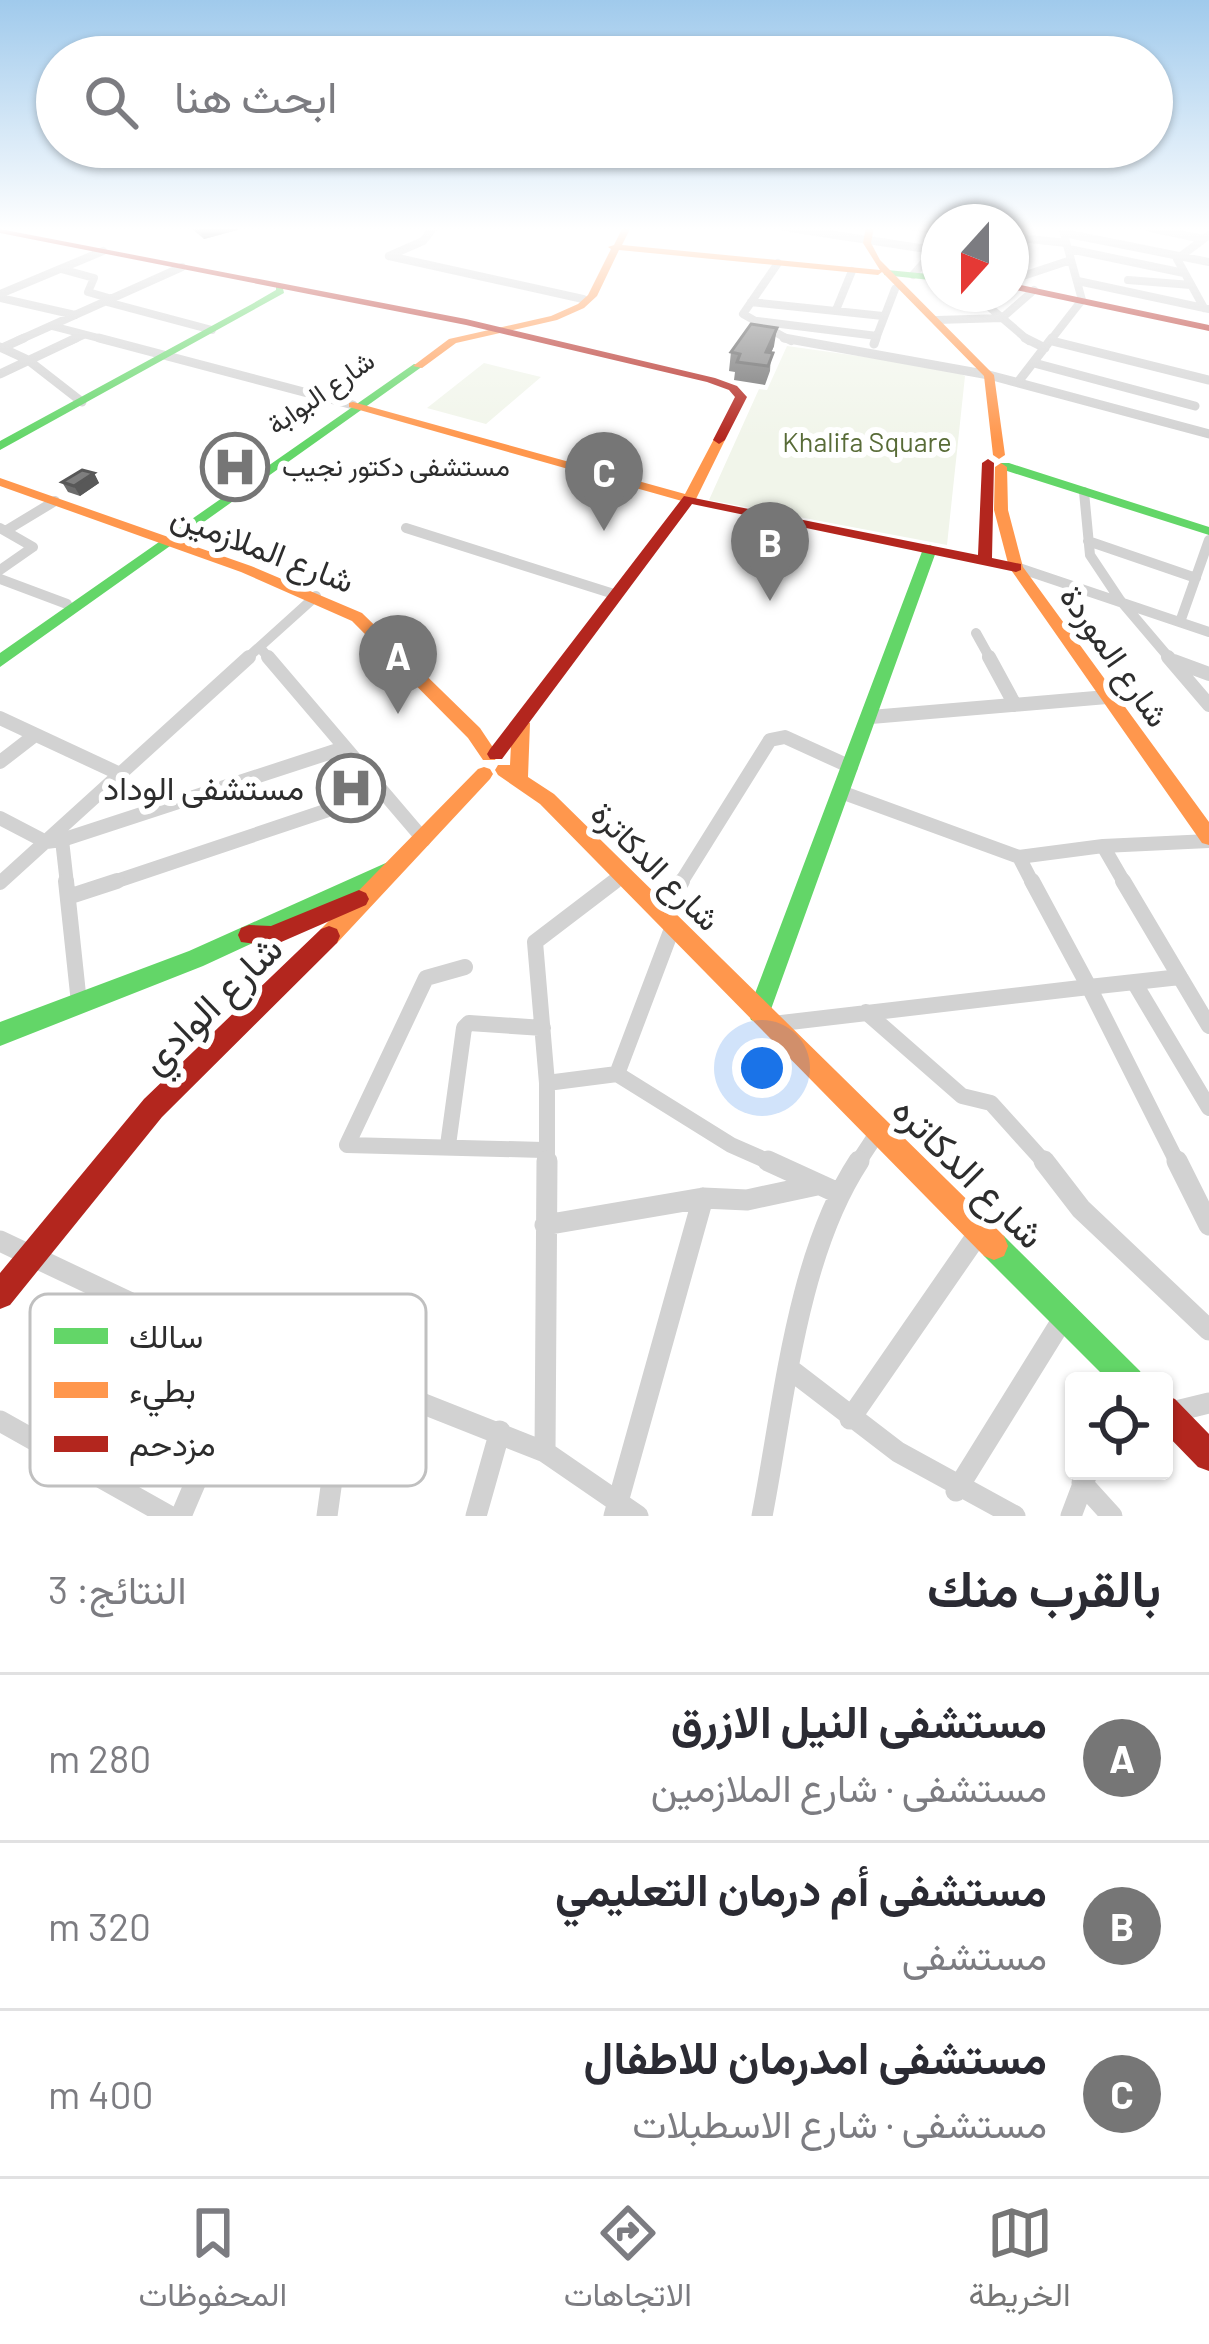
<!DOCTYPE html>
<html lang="ar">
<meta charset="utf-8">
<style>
:root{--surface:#fff;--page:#f7f7f7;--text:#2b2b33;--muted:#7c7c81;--line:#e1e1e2;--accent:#767676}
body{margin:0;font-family:Barlow,Vazirmatn,sans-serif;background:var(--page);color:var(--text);direction:rtl}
.controls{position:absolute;right:36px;bottom:36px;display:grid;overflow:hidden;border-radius:12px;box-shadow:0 3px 9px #0004}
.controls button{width:108px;height:108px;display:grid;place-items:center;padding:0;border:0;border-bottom:3px solid var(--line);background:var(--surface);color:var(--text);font:60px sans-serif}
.compass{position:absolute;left:921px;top:204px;width:108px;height:108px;border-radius:50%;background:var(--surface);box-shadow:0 3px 9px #0004;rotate:201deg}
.you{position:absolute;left:762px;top:1068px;width:42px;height:42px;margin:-30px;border:9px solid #fff;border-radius:50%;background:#1a73e8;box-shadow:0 0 0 18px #1a73e833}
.badge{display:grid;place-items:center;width:78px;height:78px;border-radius:50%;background:var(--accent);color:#fff;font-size:39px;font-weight:700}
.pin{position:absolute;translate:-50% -99px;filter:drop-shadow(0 3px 6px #0008)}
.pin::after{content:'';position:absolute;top:63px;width:42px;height:36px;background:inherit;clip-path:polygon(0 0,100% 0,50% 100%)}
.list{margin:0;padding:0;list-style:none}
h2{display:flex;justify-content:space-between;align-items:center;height:156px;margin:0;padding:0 48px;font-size:51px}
h2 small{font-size:39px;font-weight:400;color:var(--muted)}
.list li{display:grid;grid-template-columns:78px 1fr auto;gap:36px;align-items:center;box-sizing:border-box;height:168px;padding:0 48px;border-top:3px solid var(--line)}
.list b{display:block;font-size:45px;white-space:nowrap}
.list p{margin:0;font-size:39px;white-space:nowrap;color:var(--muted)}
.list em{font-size:39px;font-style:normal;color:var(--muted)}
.icon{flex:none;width:66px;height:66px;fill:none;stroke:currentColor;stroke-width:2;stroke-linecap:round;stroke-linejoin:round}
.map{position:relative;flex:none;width:1209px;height:1516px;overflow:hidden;direction:ltr}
.search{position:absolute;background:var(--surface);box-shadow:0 3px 9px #0004;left:36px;right:36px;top:36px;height:132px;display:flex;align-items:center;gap:30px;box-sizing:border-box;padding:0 42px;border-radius:66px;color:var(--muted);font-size:45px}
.sheet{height:660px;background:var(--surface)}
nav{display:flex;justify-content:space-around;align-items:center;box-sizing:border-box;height:168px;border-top:3px solid var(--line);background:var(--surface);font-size:33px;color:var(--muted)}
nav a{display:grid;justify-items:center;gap:6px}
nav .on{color:var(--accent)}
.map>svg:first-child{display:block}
</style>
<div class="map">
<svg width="1209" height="1516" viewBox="0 0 1209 1516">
<rect width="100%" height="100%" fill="#fff"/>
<path fill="#f1f5ea" d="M787,346L951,369L965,376L947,545L709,500L759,389L767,390Z
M484,363L541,377L486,424L427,408Z"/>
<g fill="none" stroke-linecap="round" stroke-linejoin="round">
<path stroke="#d2d2d2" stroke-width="8" d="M784,227L939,251
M914,227L939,230
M1150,228L1203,239
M1064,233L1209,262
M1011,237L1066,243
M1069,249L1184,273
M389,256L583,299
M389,256L423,241L434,227
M778,263L743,314L791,341
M61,269L94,278L88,292L112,299
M913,275L935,250L939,231
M1011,280L1071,260
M1128,280L1191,285
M1078,281L1209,309
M0,294L103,251
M974,294L1029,341
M0,298L75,315
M107,302L212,330
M751,302L883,316
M1204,308L1177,259L1209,235
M836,310L852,271
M937,320L1002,318L1034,290
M757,321L877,336
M52,326L110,341
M17,341L182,267
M70,341L83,335
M875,341L895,289
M1050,341L1082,300L1062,227"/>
<path stroke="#d2d2d2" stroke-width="9" d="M99,338L353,405
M784,338L989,375L1209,434
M1025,338L1045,348
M1052,341L1208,380
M874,344L876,338
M0,347L28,360L82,402
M2,348L24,338
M1034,363L1195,406
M0,374L76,338
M1018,382L1052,338"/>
<path stroke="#d2d2d2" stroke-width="10" d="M1084,492L1090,555L1120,600L1171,660
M0,528L33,547L0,570
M406,528L617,595
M7,530L55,501
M1088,541L1196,578
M1016,567L1209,632
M0,579L67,604
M1180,622L1209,540
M976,633L991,660
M261,649L271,660
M245,660L316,596"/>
<path stroke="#d2d2d2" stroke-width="14" d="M268,657L424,840
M989,657L1015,705
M1168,657L1209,705
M1174,661L1209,674
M871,717L1107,697
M0,718L120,774
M0,762L35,735
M841,792L1019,857L1033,884
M0,818L46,842L62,840L67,884
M62,840L344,748
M1103,846L1125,884
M1019,857L1103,846L1209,841
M0,883L249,657
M108,884L382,792
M611,884L622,875
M680,884L770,740L785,737L851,767"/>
<path stroke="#d2d2d2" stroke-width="16" d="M66,881L79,1003
M1123,881L1209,1026
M71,896L117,881
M662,913L682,881
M465,967L426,978L347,1145L543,1150
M1134,982L1209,1108
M866,1012L962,1096L991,1103L1046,1164
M773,1024L1089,987L1032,881
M617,1074L731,1145L774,1164
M547,1083L617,1074L673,926
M448,1145L464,1028L469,1023L543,1028
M547,1164V1083L535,942L615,881
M857,1164L880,1129
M1178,1164L1089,987L1180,977"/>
<path stroke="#d2d2d2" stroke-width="21" d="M768,1161L838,1193
M1044,1161L1081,1209L1209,1330
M1177,1161L1209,1225
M545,1225L703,1198L747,1200L817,1185
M0,1241L243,1356L240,1378L181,1516
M305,1357L545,1452L638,1516
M791,1370L898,1452L1015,1516
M1168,1413L1209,1403
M850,1419L980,1231
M0,1421L169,1516
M545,1452L547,1161
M1082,1483L1112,1516
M956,1491L1064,1317
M327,1516L347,1371
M476,1516L500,1431
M614,1516L703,1198
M762,1516C784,1404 796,1257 859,1161
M1071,1516L1088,1471"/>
<path fill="#63d668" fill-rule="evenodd" d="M887,270L939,275V281L884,275Z
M276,284H282L284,293L0,450V441L252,304L276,290Z
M414,364L423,366L0,667V653Z
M1001,463H1009L1209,527V535L1001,469Z
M930,545L937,549L770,1012L767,1020L759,1023L751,1020L748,1012L923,549Z
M388,862L395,865L398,871L395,877L203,966L0,1046V1022L189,951Z
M994,1232L1004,1236L1140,1371L1145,1381H1109L984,1256L980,1246L984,1236Z"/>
<path fill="#ff974d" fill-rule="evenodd" d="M623,227H631L622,245L880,270L863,243L866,227H874L871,243L880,260L994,375L1005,455L999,459L993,455L984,376L882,272L878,275L619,250L597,296L584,308L557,320L456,343L422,368L413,366L449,339L551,316L578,304L588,295L611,249L608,247L614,245Z
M353,402L685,494L715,437L725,440L696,499L689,503L349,407V403Z
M1001,463L1007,467L1008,510L1023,567L1209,822V845L1202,843L1009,567L994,510L995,467Z
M0,478L251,566L362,613L480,728L498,755L495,760H483L468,738L352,621L241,572L0,486Z
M521,717L530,723L528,777L554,794L1004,1236L1008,1246L1004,1256L994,1260L984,1256L540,804L498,775L495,770L498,765H510L512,723Z
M484,767L490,769L493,774L490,779L337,943L329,946L321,943L318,936L321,929L478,769Z"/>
<path fill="#b3261e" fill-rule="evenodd" d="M0,229L466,319L715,378L737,386L747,397L725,440L719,444L713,440L735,397L729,390L707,382L466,325L0,233Z
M1011,283L1209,325V331L1011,289Z
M988,459L994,463L992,558L1021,564V570L1016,572L692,504L502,759H490L487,754L490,749L684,496L978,555L982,463Z
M359,890L366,893L369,899L366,905L272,946L241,942L238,935L241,928L249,925L271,926Z
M329,926L337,929L340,936L337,943L162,1117L10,1305L0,1309V1273L144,1099L321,929Z
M1164,1395L1175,1399L1209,1434V1471L1198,1467L1164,1432Z"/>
</g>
<path fill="#6c6c6c" d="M190,227H248L204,239Z
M774,346L771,353L770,371L765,385L734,380L735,372L729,371L731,352Z
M215,458L250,467L239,474L219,468Z
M94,473L99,483L80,496L68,492L62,482Z"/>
<path fill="#585858" d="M200,227H248L204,239Z
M777,328L774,346L765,366L766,352Z
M246,457L250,467L239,474L235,465Z
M94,473L99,483L80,496L74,486Z"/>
<path fill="#7e7e7e" stroke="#585858" stroke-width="3" d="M751,324L777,328L766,352L773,353L768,366L737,362L740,354L731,352Z
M226,451L246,457L235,465L215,458Z
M82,470L94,473L74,486L62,482Z"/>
<linearGradient id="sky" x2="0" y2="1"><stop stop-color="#a0caec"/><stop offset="0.52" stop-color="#fff"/><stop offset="1" stop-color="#fff" stop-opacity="0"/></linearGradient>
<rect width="1209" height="440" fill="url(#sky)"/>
<defs>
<g id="hospital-ring" transform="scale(3.45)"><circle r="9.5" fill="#fff" stroke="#767676" stroke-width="1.5"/><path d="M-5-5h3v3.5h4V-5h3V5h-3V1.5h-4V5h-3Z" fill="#767676"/></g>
</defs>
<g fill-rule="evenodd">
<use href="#hospital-ring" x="235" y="467"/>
<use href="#hospital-ring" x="351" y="788"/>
</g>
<g text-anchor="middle" stroke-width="12" stroke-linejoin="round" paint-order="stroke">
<g font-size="27" fill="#2d2d2d" stroke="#fff">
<text transform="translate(321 393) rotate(-35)" y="9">شارع البوابة</text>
</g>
<g font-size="27" fill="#586b37" stroke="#fff">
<text x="867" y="452">Khalifa Square</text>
</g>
<g font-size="27" fill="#2d2d2d" stroke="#fff" text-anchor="start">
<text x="282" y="476">مستشفى دكتور نجيب</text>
</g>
<g font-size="33" fill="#2d2d2d" stroke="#fff">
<text transform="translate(263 548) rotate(21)" y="12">شارع الملازمين</text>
<text transform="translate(1115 656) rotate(55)" y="12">شارع الموردة</text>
<text transform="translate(656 866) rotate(45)" y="12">شارع الدكاترة</text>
</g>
<g font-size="33" fill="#2d2d2d" stroke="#fff" text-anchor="end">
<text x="304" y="800">مستشفى الوداد</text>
</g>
<g font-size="39" fill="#2d2d2d" stroke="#fff">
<text transform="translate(211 1004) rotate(-44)" y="14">شارع الوادي</text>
<text transform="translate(969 1172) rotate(45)" y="14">شارع الدكاتره</text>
</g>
</g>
<rect x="30" y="1294" width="396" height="192" rx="18" fill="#fff" stroke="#c0c0c0" stroke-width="3"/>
<rect x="54" y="1328" width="54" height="16" fill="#63d668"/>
<rect x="54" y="1382" width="54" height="16" fill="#ff974d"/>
<rect x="54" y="1436" width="54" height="16" fill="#b3261e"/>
<g font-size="33" fill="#2d2d2d">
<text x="129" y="1348">سالك</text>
<text x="129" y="1402">بطيء</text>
<text x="129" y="1456">مزدحم</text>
</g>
</svg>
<div class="controls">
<button><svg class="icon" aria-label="locate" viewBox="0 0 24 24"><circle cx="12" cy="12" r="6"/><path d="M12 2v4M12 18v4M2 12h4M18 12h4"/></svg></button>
</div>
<svg class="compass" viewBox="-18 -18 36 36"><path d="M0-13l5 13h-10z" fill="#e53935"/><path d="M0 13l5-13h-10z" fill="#7c7c81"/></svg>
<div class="you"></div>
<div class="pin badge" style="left:398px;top:714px">A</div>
<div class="pin badge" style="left:770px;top:601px">B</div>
<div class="pin badge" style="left:604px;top:531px">C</div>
<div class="search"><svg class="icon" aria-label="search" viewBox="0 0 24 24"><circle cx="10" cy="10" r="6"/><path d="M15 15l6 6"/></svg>ابحث هنا</div>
</div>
<section class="sheet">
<h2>بالقرب منك<small>النتائج: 3</small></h2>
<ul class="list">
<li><span class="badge">A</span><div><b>مستشفى النيل الازرق</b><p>مستشفى · شارع الملازمين</p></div><em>280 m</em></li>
<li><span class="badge">B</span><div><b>مستشفى أم درمان التعليمي</b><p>مستشفى</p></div><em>320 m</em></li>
<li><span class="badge">C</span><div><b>مستشفى امدرمان للاطفال</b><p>مستشفى · شارع الاسطبلات</p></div><em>400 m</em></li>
</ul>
</section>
<nav>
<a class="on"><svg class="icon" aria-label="map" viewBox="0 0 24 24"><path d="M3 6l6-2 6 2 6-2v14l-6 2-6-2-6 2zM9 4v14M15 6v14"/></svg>الخريطة</a>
<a><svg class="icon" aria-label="directions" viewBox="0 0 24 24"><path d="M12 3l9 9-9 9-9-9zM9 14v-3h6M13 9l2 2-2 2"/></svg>الاتجاهات</a>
<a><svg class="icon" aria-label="saved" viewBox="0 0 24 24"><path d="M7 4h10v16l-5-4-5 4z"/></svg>المحفوظات</a>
</nav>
